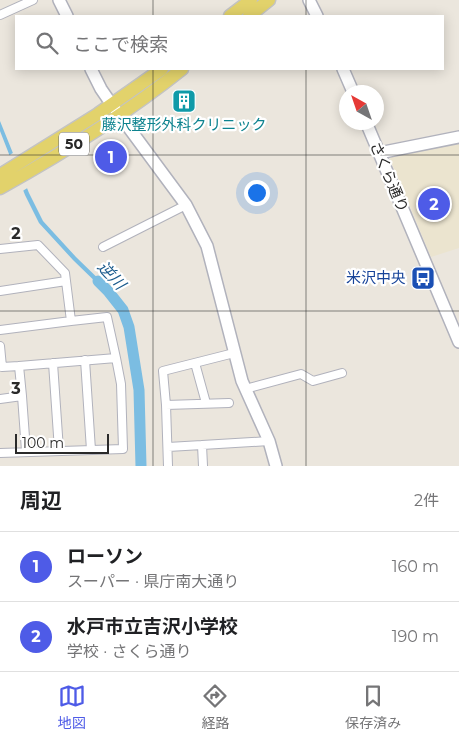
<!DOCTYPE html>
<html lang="ja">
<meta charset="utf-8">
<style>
:root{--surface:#fff;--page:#f2f2f2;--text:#202124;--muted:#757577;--line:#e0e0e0;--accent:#4e5be7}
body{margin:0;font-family:Montserrat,"Noto Sans JP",sans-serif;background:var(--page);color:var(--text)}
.compass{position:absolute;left:339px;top:85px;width:45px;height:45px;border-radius:50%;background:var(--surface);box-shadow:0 2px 12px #0003;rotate:320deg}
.scale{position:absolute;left:15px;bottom:12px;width:94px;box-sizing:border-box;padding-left:5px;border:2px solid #2a2a2a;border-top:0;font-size:14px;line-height:18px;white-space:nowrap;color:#2a2a2a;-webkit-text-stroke:4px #fff;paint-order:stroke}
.you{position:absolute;left:256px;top:192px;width:18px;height:18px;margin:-12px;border:4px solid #fff;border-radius:50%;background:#1a73e8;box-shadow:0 0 0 8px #1a73e833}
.badge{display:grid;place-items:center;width:32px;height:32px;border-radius:50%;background:var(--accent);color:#fff;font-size:16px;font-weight:700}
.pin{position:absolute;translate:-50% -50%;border:2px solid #fff;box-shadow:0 1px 5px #0006}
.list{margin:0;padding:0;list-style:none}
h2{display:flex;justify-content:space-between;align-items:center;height:65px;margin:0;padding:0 20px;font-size:21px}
h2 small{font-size:16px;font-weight:400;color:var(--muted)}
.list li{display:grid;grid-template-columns:32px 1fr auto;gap:15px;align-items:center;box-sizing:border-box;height:70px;padding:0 20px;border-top:1px solid var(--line)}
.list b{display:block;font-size:19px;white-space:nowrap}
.list p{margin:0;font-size:16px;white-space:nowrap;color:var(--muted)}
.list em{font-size:16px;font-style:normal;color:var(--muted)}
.icon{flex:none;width:28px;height:28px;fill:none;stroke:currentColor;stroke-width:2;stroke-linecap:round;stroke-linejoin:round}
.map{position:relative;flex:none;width:459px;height:466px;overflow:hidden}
.search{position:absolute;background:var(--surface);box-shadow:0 2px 12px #0003;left:15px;right:15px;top:15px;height:55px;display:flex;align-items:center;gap:12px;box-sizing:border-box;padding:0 18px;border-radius:0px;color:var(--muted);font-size:19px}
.sheet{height:205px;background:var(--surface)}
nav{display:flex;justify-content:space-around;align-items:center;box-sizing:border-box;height:70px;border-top:1px solid var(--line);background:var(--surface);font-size:14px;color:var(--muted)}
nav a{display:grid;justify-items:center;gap:2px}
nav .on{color:var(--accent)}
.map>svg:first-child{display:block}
</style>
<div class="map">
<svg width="459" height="466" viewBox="0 0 459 466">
<rect width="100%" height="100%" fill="#ebe6dd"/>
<path fill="#ebe4cf" d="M459,141V248L431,257L390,159L394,154Z"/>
<path fill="#7bbde2" d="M0,121L29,193L43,221L76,257L110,290L107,293L73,260L39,223L25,195L0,131Z"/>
<path fill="#ebe6dd" d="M16,151L29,187L21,192L8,156Z"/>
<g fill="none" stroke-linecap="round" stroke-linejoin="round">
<path stroke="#7bbde2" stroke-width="11" d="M98,281L108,291L123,310L129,327L139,390L141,466"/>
<g stroke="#b1b2bc" stroke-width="10">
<path id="street" d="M0,15L33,0
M103,247L186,205
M0,249L38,245L65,273L66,281
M0,291L66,281L71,321L0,330
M71,321L107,317L116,358
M0,346L2,367L19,366
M85,360L91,450
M53,363L59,450
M195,363L206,403
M245,389L301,374L313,381L342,373
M22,396L26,451
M0,399L22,396L19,366L116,358L121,384L123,449L0,453
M166,405L229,403
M202,445L269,441
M168,447L202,445L203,466
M168,466L166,405L163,371L234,353"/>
</g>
<g stroke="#b1b2bc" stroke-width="14">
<path id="secondary" d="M59,0L67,16
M309,0L317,16
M91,69L101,89L112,105L186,205L207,246L242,381L269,441L276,466
M343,69L353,92
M366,122L459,342
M379,153L459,137"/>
</g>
<g stroke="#c3c3c3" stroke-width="15">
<path id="primary" d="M230,16L251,0
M249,16L269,0
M0,175L98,114L162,69
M0,188C63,153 126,114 182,69"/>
</g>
<use href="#street" stroke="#fff" stroke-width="8"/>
<use href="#secondary" stroke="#fff" stroke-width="11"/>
<use href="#primary" stroke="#e2d26b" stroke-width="12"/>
</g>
<path fill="none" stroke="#2a2a2a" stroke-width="1" stroke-opacity="0.55" d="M153,0V16M306,0V16M153,69V466M306,69V466M0,155H459M0,311H459"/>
<defs>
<g id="building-square" transform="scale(1.25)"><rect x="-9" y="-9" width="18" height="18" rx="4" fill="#0f9aa8" stroke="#fff"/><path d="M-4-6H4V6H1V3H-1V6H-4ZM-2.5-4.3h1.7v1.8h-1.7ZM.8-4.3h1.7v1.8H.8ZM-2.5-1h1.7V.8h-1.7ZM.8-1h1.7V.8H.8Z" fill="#fff"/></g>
<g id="bus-square" transform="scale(1.25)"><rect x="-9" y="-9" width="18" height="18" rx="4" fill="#1a4fb4" stroke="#fff"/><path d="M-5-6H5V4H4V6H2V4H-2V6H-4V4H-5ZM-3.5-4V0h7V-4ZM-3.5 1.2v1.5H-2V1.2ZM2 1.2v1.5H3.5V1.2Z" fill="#fff"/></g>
</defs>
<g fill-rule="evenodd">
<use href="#building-square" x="184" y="101"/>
<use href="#bus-square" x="423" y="278"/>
</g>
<g text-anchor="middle" stroke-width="4.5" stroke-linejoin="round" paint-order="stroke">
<rect fill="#fff" stroke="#6a6a6a" stroke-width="1" x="59" y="132.5" width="30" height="23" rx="4"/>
<g font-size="14" font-weight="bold" fill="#2a2a2a">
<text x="74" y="149">50</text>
</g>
<g font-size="15" fill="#0d838f" stroke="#fff">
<text x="184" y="130">藤沢整形外科クリニック</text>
</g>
<g font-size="15" fill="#2a2a2a" stroke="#fff">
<text transform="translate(389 177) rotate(67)" y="5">さくら通り</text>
</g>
<g font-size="15" fill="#164399" stroke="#fff" text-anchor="end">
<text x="406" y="283">米沢中央</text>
</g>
<g font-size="16" font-style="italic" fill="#1b5b8d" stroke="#fff">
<text transform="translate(112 275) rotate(47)" y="6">逆川</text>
</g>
</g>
<g font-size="16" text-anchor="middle" font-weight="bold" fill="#2a2a2a" stroke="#fff" stroke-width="4.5" stroke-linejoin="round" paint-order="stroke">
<text x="16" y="239">2</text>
<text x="16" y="394">3</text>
</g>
</svg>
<svg class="compass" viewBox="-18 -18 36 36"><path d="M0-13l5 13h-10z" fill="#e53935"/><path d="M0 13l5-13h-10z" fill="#757577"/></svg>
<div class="scale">100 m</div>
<div class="you"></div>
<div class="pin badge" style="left:111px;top:157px">1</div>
<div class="pin badge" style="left:434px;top:204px">2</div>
<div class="search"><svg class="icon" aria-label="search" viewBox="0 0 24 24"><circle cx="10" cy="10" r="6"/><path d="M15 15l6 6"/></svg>ここで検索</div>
</div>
<section class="sheet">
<h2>周辺<small>2件</small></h2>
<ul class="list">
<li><span class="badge">1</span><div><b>ローソン</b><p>スーパー · 県庁南大通り</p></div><em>160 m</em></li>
<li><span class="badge">2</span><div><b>水戸市立吉沢小学校</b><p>学校 · さくら通り</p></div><em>190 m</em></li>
</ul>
</section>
<nav>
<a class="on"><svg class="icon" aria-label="map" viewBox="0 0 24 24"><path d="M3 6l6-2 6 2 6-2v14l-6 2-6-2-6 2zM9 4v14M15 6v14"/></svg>地図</a>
<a><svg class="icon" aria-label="directions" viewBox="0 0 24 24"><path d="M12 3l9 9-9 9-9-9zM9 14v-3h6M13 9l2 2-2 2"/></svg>経路</a>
<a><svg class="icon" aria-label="saved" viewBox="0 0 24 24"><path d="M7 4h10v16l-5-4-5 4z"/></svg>保存済み</a>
</nav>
